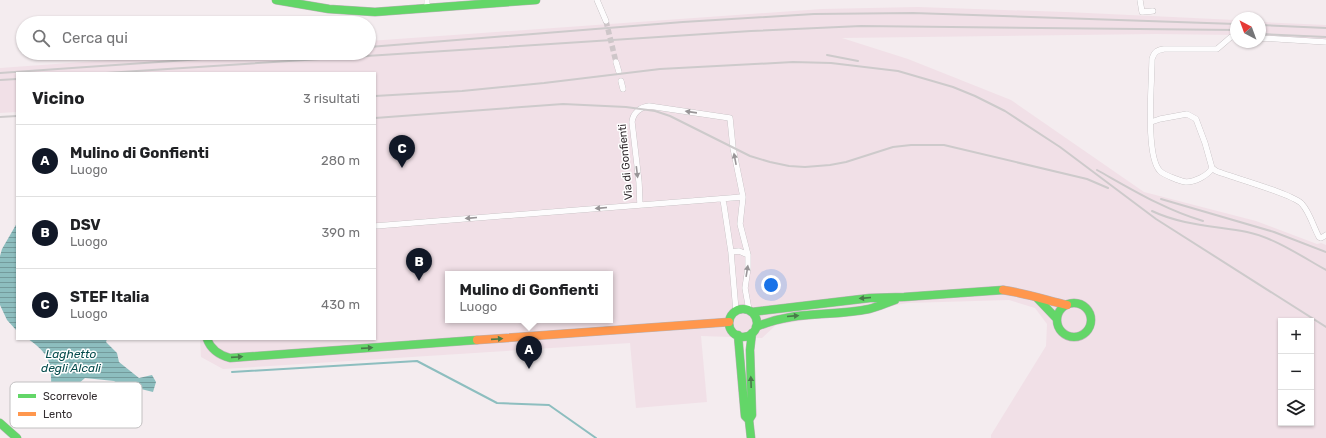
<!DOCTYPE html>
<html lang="it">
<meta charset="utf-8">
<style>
:root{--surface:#fff;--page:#f6f6f6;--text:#202124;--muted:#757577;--line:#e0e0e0;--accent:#111827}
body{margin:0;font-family:Rubik,sans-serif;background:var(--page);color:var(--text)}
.controls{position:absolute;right:12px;bottom:12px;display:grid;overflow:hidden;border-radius:0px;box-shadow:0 1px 3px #0004}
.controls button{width:36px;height:36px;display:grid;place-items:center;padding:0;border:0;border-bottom:1px solid var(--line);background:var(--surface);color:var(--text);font:20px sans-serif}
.compass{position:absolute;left:1230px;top:12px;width:36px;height:36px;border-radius:50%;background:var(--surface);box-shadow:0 1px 3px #0004;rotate:319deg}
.you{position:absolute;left:771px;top:285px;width:14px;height:14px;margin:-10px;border:3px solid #fff;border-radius:50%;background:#1a73e8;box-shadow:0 0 0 6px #1a73e833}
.badge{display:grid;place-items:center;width:26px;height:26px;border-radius:50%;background:var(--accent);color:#fff;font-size:13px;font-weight:700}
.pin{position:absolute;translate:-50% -33px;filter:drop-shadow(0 1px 2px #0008)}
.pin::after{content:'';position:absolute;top:21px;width:14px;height:12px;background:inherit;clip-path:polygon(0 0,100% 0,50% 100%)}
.popup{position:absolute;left:445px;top:271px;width:168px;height:52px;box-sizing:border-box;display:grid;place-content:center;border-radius:0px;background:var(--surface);filter:drop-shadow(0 1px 3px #0005);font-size:13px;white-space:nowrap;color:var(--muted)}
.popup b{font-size:15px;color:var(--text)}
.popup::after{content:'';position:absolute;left:50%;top:100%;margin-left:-8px;border:8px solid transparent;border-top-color:var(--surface)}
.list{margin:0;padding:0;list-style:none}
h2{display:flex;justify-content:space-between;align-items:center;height:52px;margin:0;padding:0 16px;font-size:17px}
h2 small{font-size:13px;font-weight:400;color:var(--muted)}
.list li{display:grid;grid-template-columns:26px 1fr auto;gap:12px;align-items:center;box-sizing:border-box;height:72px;padding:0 16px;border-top:1px solid var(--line)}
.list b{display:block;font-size:15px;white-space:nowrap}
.list p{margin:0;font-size:13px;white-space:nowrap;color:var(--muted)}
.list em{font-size:13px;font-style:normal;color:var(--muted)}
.icon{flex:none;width:22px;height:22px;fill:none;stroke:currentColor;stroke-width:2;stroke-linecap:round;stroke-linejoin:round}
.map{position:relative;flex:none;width:1326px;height:438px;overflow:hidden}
.search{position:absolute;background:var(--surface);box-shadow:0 1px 3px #0004;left:16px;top:16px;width:360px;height:44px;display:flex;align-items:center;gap:10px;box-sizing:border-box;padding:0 14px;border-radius:22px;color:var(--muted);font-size:15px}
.panel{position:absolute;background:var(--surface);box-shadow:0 1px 3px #0004;left:16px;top:72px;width:360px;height:268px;border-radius:0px}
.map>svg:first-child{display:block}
</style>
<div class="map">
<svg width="1326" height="438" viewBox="0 0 1326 438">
<defs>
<pattern id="water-rules" width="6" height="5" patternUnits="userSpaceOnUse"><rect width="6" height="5" fill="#8dbebf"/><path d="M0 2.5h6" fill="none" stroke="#749b9c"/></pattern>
</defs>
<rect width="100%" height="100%" fill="#f4ecef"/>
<path fill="#f1e0e7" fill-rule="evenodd" d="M918,7L1066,12L1236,20V35L1156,34L842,38L908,59L1011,100L1144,192L1256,221L1317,244L1321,243L1326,245V438H991V435L1046,346L1047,324L1035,308L1009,300L908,303L776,325L762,338L701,336L707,402L636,408L630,343L223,369L201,357L200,339H375V73H17V112L0,113V68L208,53H369V41L822,9ZM448,274H610V320H448ZM1281,321H1311V423H1281Z
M1260,22L1326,25V40L1260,36Z"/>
<path fill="url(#water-rules)" d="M17,223V331L7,320L0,305V256L2,249Z
M28,339H107L106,342L117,353L119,362L139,378L152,375L156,382L153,392L141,389L134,395L114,381L85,378L78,384L51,387C52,361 48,353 28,339Z"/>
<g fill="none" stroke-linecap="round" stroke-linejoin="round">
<path stroke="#8dbebf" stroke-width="2" d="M232,372L417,361L497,403L549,405L596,438"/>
<path stroke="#cec6c9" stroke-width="5.5" stroke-dasharray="5.5 3" stroke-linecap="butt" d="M606,21L616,62"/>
<g stroke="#b8b2b5" stroke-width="6">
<path id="street" d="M427,0V8
M597,0L606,21
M1140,0L1142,12L1153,11
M1236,37H1231L1217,49H1164C1157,50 1154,52 1152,59C1152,82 1145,156 1160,171C1164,175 1180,181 1186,182C1194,182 1208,176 1212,168L1216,171C1231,177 1294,194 1302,204C1310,213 1313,226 1319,237L1321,238L1326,235
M1260,38L1326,42
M616,62L619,72
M621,81L623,89
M1151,122L1160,119L1187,114L1196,119L1205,143L1212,168
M723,199L731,252L736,311
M640,205L639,182L632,122C633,113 640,107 649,106L730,118L733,148L743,197
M375,226L743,197L740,224L748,255V268L745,288L749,310
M731,252L739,251L748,255"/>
</g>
<g stroke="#b8b2b5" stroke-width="9">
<path id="fast" d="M276,0L329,9L375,12L536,0
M1037,298L1057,319
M1057 320a17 17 0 1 1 34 0a17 17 0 1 1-34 0Z
M729 323a14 14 0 1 1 28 0a14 14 0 1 1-28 0Z
M752,312L870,298L904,297L1003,290
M756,327C795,310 829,317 869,309C878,307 886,303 895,300
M738,335L745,416L749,420L751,438
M207,339C211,350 219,355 230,358L477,340
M749,420L752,415L750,350L752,333
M0,423L17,438"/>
</g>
<g stroke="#b8b2b5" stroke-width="9">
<path id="slow" d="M1003,290C1025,293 1046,300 1067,305
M477,340L729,322"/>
</g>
<use href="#street" stroke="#fdfcfd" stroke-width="5.5"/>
<use href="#fast" stroke="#63d668" stroke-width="8"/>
<use href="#slow" stroke="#ff974d" stroke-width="8"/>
<path stroke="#cdcacb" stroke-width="2" d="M1260,25L1326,28
M1260,34L1326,37
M369,47L683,22L814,14L913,13L1236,24
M827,55L858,61
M0,73L287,53
M106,73L751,31L861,26L1236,30
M0,80L17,79
M375,96L462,91L544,83L660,69L793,62L831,63L898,71L953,87L975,96L1005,111L1060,147L1156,219L1326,327
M0,117L17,116
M375,118L563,104L626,107L655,111L670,116L750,156L770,162L789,166L805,167L830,165L846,162L893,147L911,145H944L1087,179L1108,188
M1097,170C1131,189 1165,210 1203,221
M1161,199L1274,232L1326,252
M1152,211C1181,225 1215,226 1247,232C1275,238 1301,256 1326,270"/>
</g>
<defs><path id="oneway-solid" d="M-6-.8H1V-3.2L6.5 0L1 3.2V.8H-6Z"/></defs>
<g fill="#989597">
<use href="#oneway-solid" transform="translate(691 112) rotate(-172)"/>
<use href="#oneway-solid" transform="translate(735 159) rotate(-101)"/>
<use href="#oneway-solid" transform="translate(637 172) rotate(83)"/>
<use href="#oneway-solid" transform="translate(601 208) rotate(175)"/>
<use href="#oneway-solid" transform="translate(471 218) rotate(175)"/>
<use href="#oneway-solid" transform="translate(747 271) rotate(-81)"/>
</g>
<g fill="#497a4a">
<use href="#oneway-solid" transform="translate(865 298) rotate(175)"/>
<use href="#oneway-solid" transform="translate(793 316) rotate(-5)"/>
<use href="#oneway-solid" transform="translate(497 339) rotate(-4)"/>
<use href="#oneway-solid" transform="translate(367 348) rotate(-4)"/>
<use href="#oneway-solid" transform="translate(237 357) rotate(-4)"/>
<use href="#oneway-solid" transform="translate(751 382) rotate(-92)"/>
</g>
<g text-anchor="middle" stroke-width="3" stroke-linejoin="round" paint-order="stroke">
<g font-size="11" fill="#342e31" stroke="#fff">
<text transform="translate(625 162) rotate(-95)" y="4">Via di Gonfienti</text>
</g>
<g font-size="12" font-style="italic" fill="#064c4d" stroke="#fff">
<text x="71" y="358">Laghetto<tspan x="71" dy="14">degli Alcali</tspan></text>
</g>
</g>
<rect x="10" y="382" width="132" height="46" rx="6" fill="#fff" stroke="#c2c0c1" stroke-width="1"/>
<rect x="18" y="394" width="18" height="4" fill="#63d668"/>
<rect x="18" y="412" width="18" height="4" fill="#ff974d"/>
<g font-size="11" fill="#342e31">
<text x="43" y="400">Scorrevole</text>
<text x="43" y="418">Lento</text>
</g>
</svg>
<div class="controls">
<button>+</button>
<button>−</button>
<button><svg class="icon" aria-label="layers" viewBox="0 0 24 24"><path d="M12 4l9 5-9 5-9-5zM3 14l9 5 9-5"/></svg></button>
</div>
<svg class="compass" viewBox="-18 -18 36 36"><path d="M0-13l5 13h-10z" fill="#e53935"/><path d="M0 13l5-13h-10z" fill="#757577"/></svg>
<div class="you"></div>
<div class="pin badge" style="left:529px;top:369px">A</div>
<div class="popup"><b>Mulino di Gonfienti</b>Luogo</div>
<div class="pin badge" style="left:419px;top:281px">B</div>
<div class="pin badge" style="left:402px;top:168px">C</div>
<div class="search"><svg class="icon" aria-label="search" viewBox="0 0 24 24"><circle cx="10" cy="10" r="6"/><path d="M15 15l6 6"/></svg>Cerca qui</div>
<section class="panel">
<h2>Vicino<small>3 risultati</small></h2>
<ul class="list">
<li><span class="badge">A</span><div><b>Mulino di Gonfienti</b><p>Luogo</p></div><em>280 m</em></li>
<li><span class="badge">B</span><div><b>DSV</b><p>Luogo</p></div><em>390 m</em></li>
<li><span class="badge">C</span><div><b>STEF Italia</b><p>Luogo</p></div><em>430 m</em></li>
</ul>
</section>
</div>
